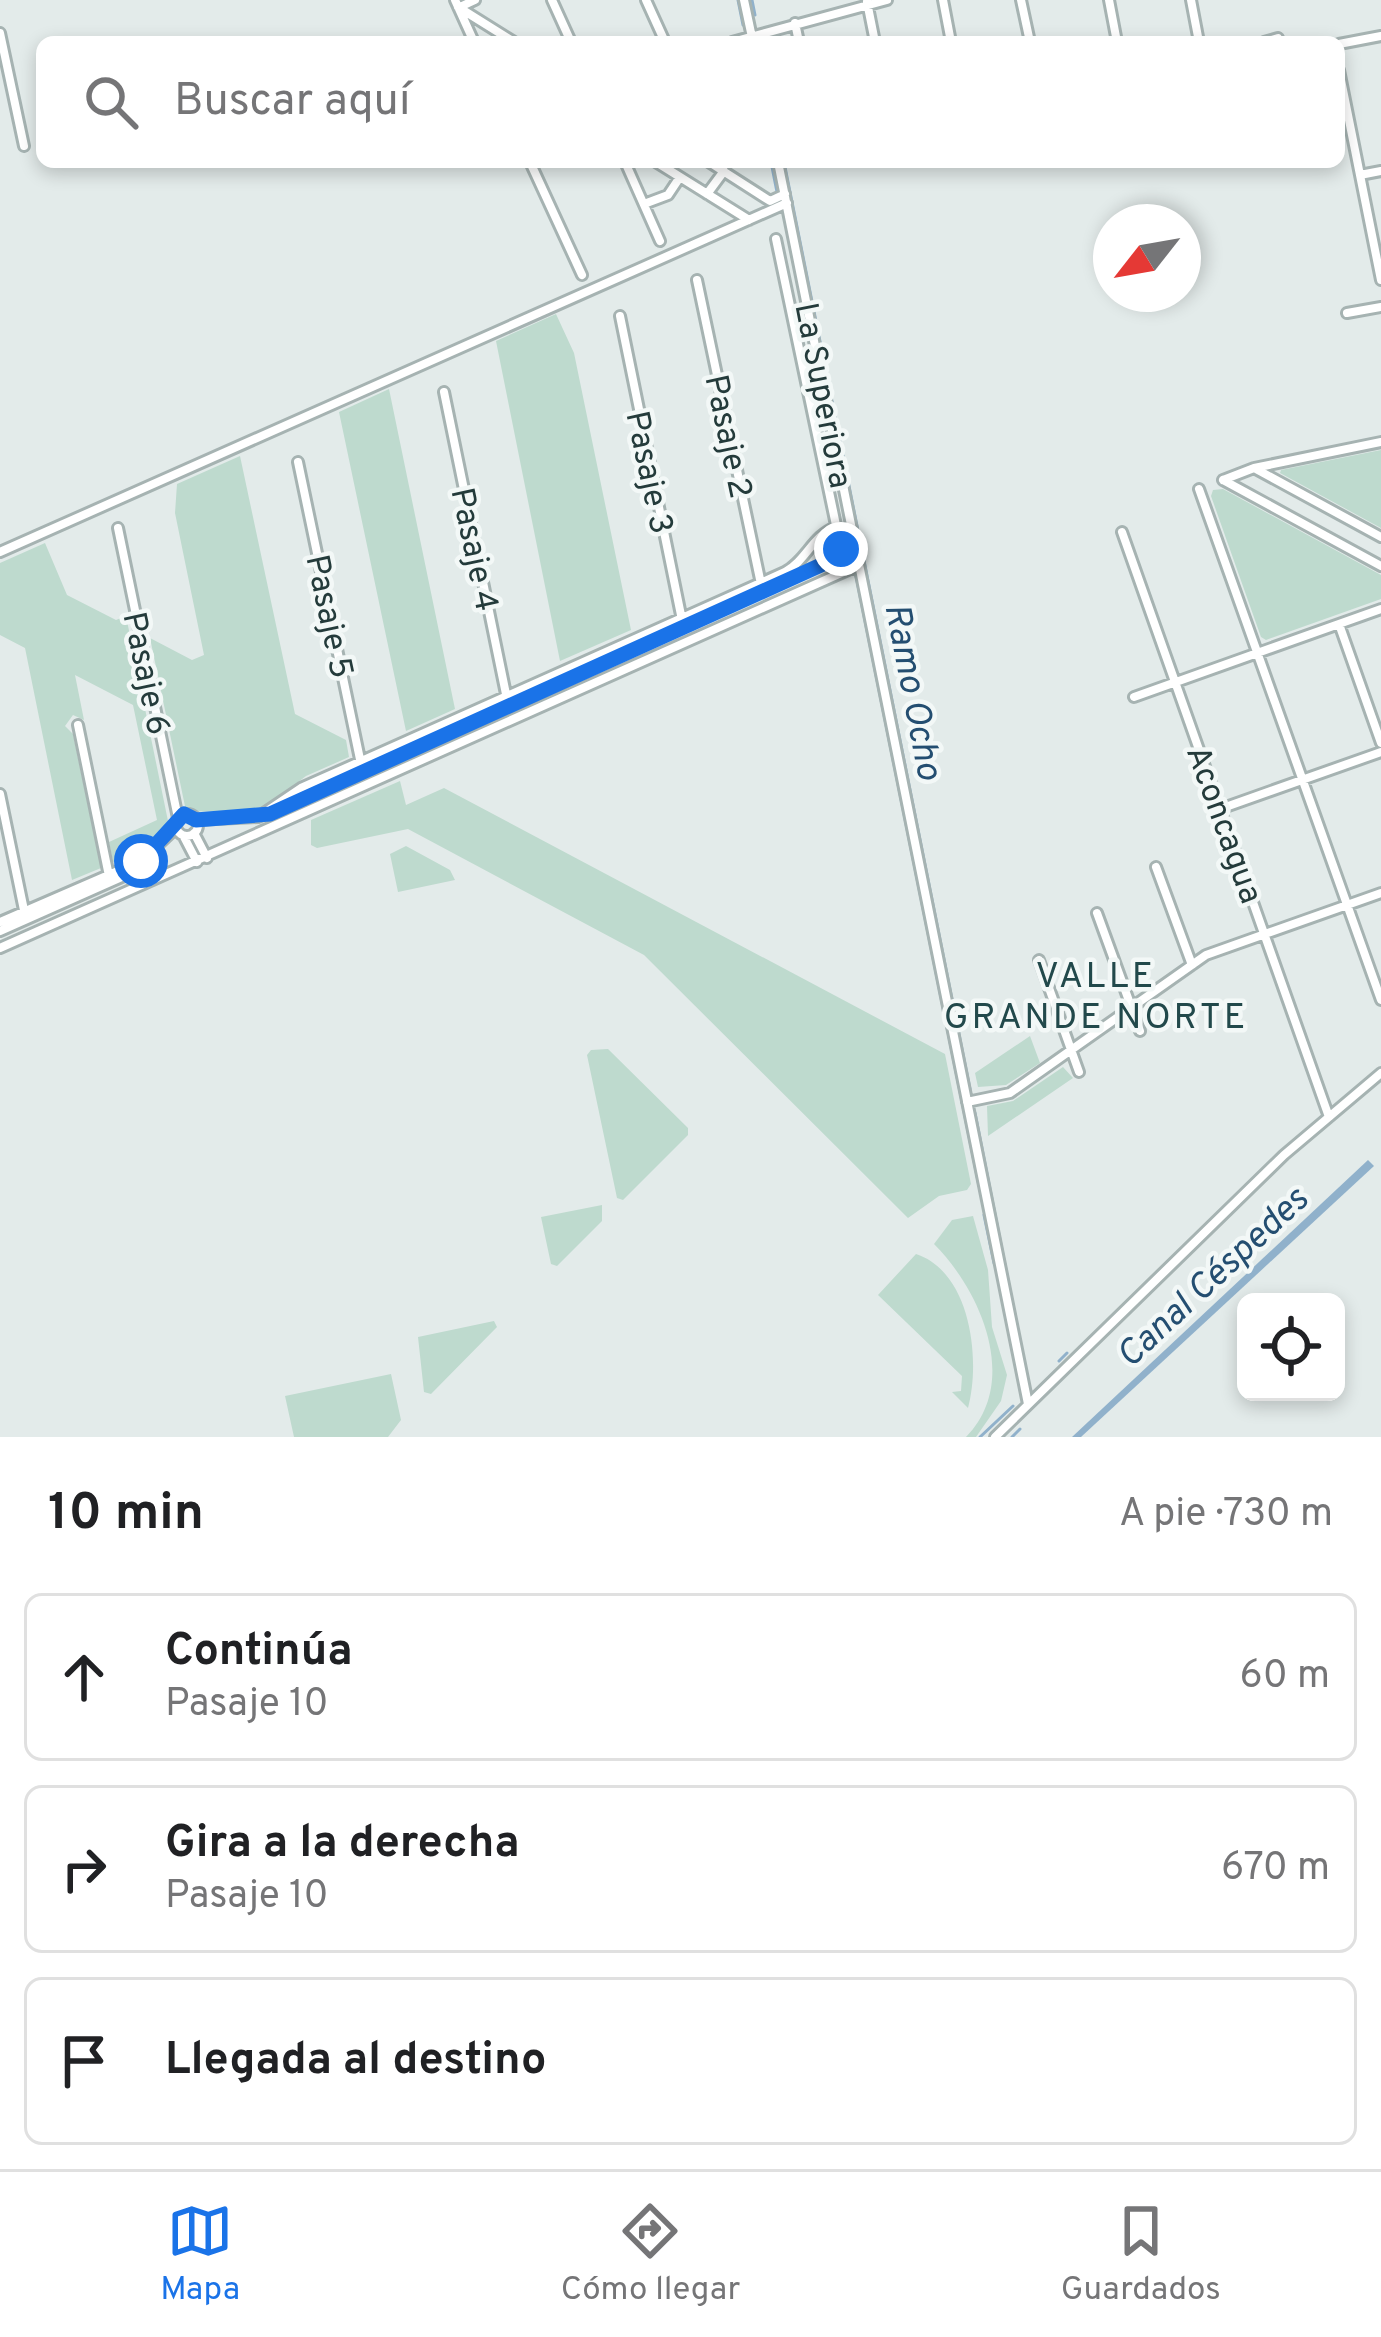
<!DOCTYPE html>
<html lang="es">
<meta charset="utf-8">
<style>
:root{--surface:#fff;--page:#f6f6f6;--text:#202124;--muted:#757577;--line:#e0e0e0;--accent:#1a73e8}
body{margin:0;font-family:Overpass,sans-serif;background:var(--page);color:var(--text)}
.controls{position:absolute;right:36px;bottom:36px;display:grid;overflow:hidden;border-radius:18px;box-shadow:0 6px 18px #0003}
.controls button{width:108px;height:108px;display:grid;place-items:center;padding:0;border:0;border-bottom:3px solid var(--line);background:var(--surface);color:var(--text);font:60px sans-serif}
.compass{position:absolute;left:1093px;top:204px;width:108px;height:108px;border-radius:50%;background:var(--surface);box-shadow:0 6px 18px #0003;rotate:239deg}
.stop{position:absolute;width:36px;height:36px;margin:-27px;border:9px solid #1a73e8;border-radius:50%;background:#fff}
.stop.end{background:#1a73e8;border-color:#fff;box-shadow:0 3px 12px #0008}
.list{margin:0;padding:0;list-style:none}
h2{display:flex;justify-content:space-between;align-items:center;height:156px;margin:0;padding:0 48px;font-size:51px}
h2 small{font-size:39px;font-weight:400;color:var(--muted)}
.list li{display:grid;grid-template-columns:78px 1fr auto;gap:36px;align-items:center;box-sizing:border-box;height:168px;margin:0 24px 24px;padding:0 24px;border:3px solid var(--line);border-radius:18px}
.list b{display:block;font-size:45px;white-space:nowrap}
.list p{margin:0;font-size:39px;white-space:nowrap;color:var(--muted)}
.list em{font-size:39px;font-style:normal;color:var(--muted)}
.icon{flex:none;width:66px;height:66px;fill:none;stroke:currentColor;stroke-width:2;stroke-linecap:round;stroke-linejoin:round}
.map{position:relative;flex:none;width:1381px;height:1437px;overflow:hidden}
.search{position:absolute;background:var(--surface);box-shadow:0 6px 18px #0003;left:36px;right:36px;top:36px;height:132px;display:flex;align-items:center;gap:30px;box-sizing:border-box;padding:0 42px;border-radius:18px;color:var(--muted);font-size:45px}
.sheet{height:732px;background:var(--surface)}
nav{display:flex;justify-content:space-around;align-items:center;box-sizing:border-box;height:168px;border-top:3px solid var(--line);background:var(--surface);font-size:33px;color:var(--muted)}
nav a{display:grid;justify-items:center;gap:6px}
nav .on{color:var(--accent)}
.map>svg:first-child{display:block}
</style>
<div class="map">
<svg width="1381" height="1437" viewBox="0 0 1381 1437">
<rect width="100%" height="100%" fill="#e3ebea"/>
<path fill="#bedace" d="M556,314L574,353L631,630L560,661L496,341Z
M389,389L455,709L406,731L339,412Z
M1381,450V528L1280,473L1281,470Z
M240,456L295,714L346,740L349,757L306,776L258,813L186,811L150,638L192,660L204,655L175,513L177,484Z
M1223,489L1381,575V599L1266,640L1261,637L1211,496L1213,490Z
M45,543L67,595L116,620L126,616L168,821L150,846L113,862L109,842L157,820L133,705L75,675L84,720L73,715L65,726L73,734L101,868L72,880L25,648L0,635V563Z
M400,781L406,805L444,788L945,1054L971,1184L967,1190L939,1196L908,1218L644,955L408,829L317,848L311,845V820Z
M406,846L450,870L455,880L398,892L390,854Z
M1030,1036L1040,1063L1006,1085L978,1087L975,1073Z
M608,1049L688,1128V1135L623,1200L617,1198L587,1055L591,1050Z
M1063,1067L1073,1078L988,1136L987,1106L1013,1101Z
M602,1205V1221L557,1266L551,1264L541,1217Z
M973,1216L988,1270L992,1327L1007,1375L1001,1401L976,1437H966C1021,1381 980,1290 934,1244L952,1220Z
M916,1254C971,1272 981,1360 968,1408L952,1392L961,1391L962,1376L878,1295Z
M494,1321L497,1327L431,1394L424,1392L418,1337Z
M391,1374L401,1420L388,1437H294L285,1396Z"/>
<path fill="#90b1cb" d="M1368,1160L1374,1166L1081,1437H1072Z"/>
<g fill="none" stroke-linecap="round" stroke-linejoin="round">
<path stroke="#90b1cb" stroke-width="3" d="M738,0L743,25
M752,0L755,15
M771,162L777,192
M784,162L970,1089
M855,571L979,1186
M975,1113L1022,1351
M984,1215L994,1263
M1059,1361L1067,1353
M980,1437L1013,1406
M1012,1437L1020,1429"/>
<g stroke="#a6b3b2" stroke-width="14">
<path id="minor" d="M455,0L474,42
M552,0L571,42
M646,0L665,42
M744,0L753,42
M943,0L951,42
M1021,0L1030,42
M1109,0L1117,42
M1191,0L1199,42
M867,2L875,42
M458,7L514,42
M460,7L475,0
M795,23L799,42
M0,33L24,146
M732,42L887,0
M1264,42L1278,38
M1339,44L1381,36
M1339,70L1381,280
M530,162L582,275
M625,162L660,241
M656,162L749,220
M709,162L770,201L785,194
M778,162L1028,1404
M1360,175L1381,171
M707,194L724,171L720,162
M644,204L668,195L680,177
M776,239L841,549L838,557L258,817L301,788L785,572C807,560 812,536 836,527
M697,280L761,584
M1347,313L1381,307
M620,316L682,620
M444,392L507,699
M298,462L361,764
M1256,469L1381,537
M1223,480L1381,566
M1223,480L1254,468L1381,442
M1199,489L1381,1000
M118,528L178,818
M1122,532L1329,1117
M0,552L787,203
M1339,624L1381,743
M1134,697L1381,609
M78,725L109,876
M0,794L25,915
M1220,809L1381,752
M176 825a11 11 0 1 1 22 0a11 11 0 1 1-22 0Z
M196,820L258,817
M194,833L207,858
M184,837L197,862
M1156,867L1192,965
M1097,913L1140,1031
M0,922L141,861L176,828
M0,931L144,867L156,851
M0,948L859,565
M1039,960L1079,1072
M967,1102L1010,1093L1206,955L1381,893
M995,1437L1284,1155L1381,1073"/>
</g>
<use href="#minor" stroke="#fff" stroke-width="8"/>
</g>
<g fill="none" stroke-linecap="round" stroke-linejoin="round">
<path stroke="#1a73e8" stroke-width="15" d="M141,861L184,814L196,820L270,814L830,561L841,549"/>
</g>
<g text-anchor="middle" stroke-width="9" stroke-linejoin="round" paint-order="stroke">
<g font-size="33" fill="#243b3b" stroke="#f3f8f7">
<text transform="translate(825 395) rotate(79)" y="12">La Superiora</text>
<text transform="translate(730 436) rotate(78)" y="12">Pasaje 2</text>
<text transform="translate(651 472) rotate(78)" y="12">Pasaje 3</text>
<text transform="translate(476 549) rotate(78)" y="12">Pasaje 4</text>
<text transform="translate(331 616) rotate(78)" y="12">Pasaje 5</text>
<text transform="translate(148 673) rotate(78)" y="12">Pasaje 6</text>
<text transform="translate(1226 824) rotate(70)" y="12">Aconcagua</text>
</g>
<g font-size="36" font-style="italic" fill="#244e71" stroke="#f3f8f7">
<text transform="translate(915 691) rotate(79)" y="13">Ramo Ocho</text>
<text transform="translate(1211 1276) rotate(-43)" y="13">Canal Céspedes</text>
</g>
<g font-size="36" letter-spacing="3" fill="#22494b" stroke="#f3f8f7">
<text x="1096" y="987">VALLE<tspan x="1096" dy="41">GRANDE NORTE</tspan></text>
</g>
</g>
</svg>
<div class="controls">
<button><svg class="icon" aria-label="locate" viewBox="0 0 24 24"><circle cx="12" cy="12" r="6"/><path d="M12 2v4M12 18v4M2 12h4M18 12h4"/></svg></button>
</div>
<svg class="compass" viewBox="-18 -18 36 36"><path d="M0-13l5 13h-10z" fill="#e53935"/><path d="M0 13l5-13h-10z" fill="#757577"/></svg>
<div class="stop" style="left:141px;top:861px"></div>
<div class="stop end" style="left:841px;top:549px"></div>
<div class="search"><svg class="icon" aria-label="search" viewBox="0 0 24 24"><circle cx="10" cy="10" r="6"/><path d="M15 15l6 6"/></svg>Buscar aquí</div>
</div>
<section class="sheet">
<h2>10 min<small>A pie · 730 m</small></h2>
<ul class="list">
<li><svg class="icon" aria-label="ahead" viewBox="0 0 24 24"><path d="M12 20V5M6 11l6-6 6 6"/></svg><div><b>Continúa</b><p>Pasaje 10</p></div><em>60 m</em></li>
<li><svg class="icon" aria-label="right" viewBox="0 0 24 24"><path d="M7 20v-9h11M14 6l5 5-5 5"/></svg><div><b>Gira a la derecha</b><p>Pasaje 10</p></div><em>670 m</em></li>
<li><svg class="icon" aria-label="arrive" viewBox="0 0 24 24"><path d="M6 21V4h12l-3 4 3 4H6"/></svg><div><b>Llegada al destino</b></div></li>
</ul>
</section>
<nav>
<a class="on"><svg class="icon" aria-label="map" viewBox="0 0 24 24"><path d="M3 6l6-2 6 2 6-2v14l-6 2-6-2-6 2zM9 4v14M15 6v14"/></svg>Mapa</a>
<a><svg class="icon" aria-label="directions" viewBox="0 0 24 24"><path d="M12 3l9 9-9 9-9-9zM9 14v-3h6M13 9l2 2-2 2"/></svg>Cómo llegar</a>
<a><svg class="icon" aria-label="saved" viewBox="0 0 24 24"><path d="M7 4h10v16l-5-4-5 4z"/></svg>Guardados</a>
</nav>
